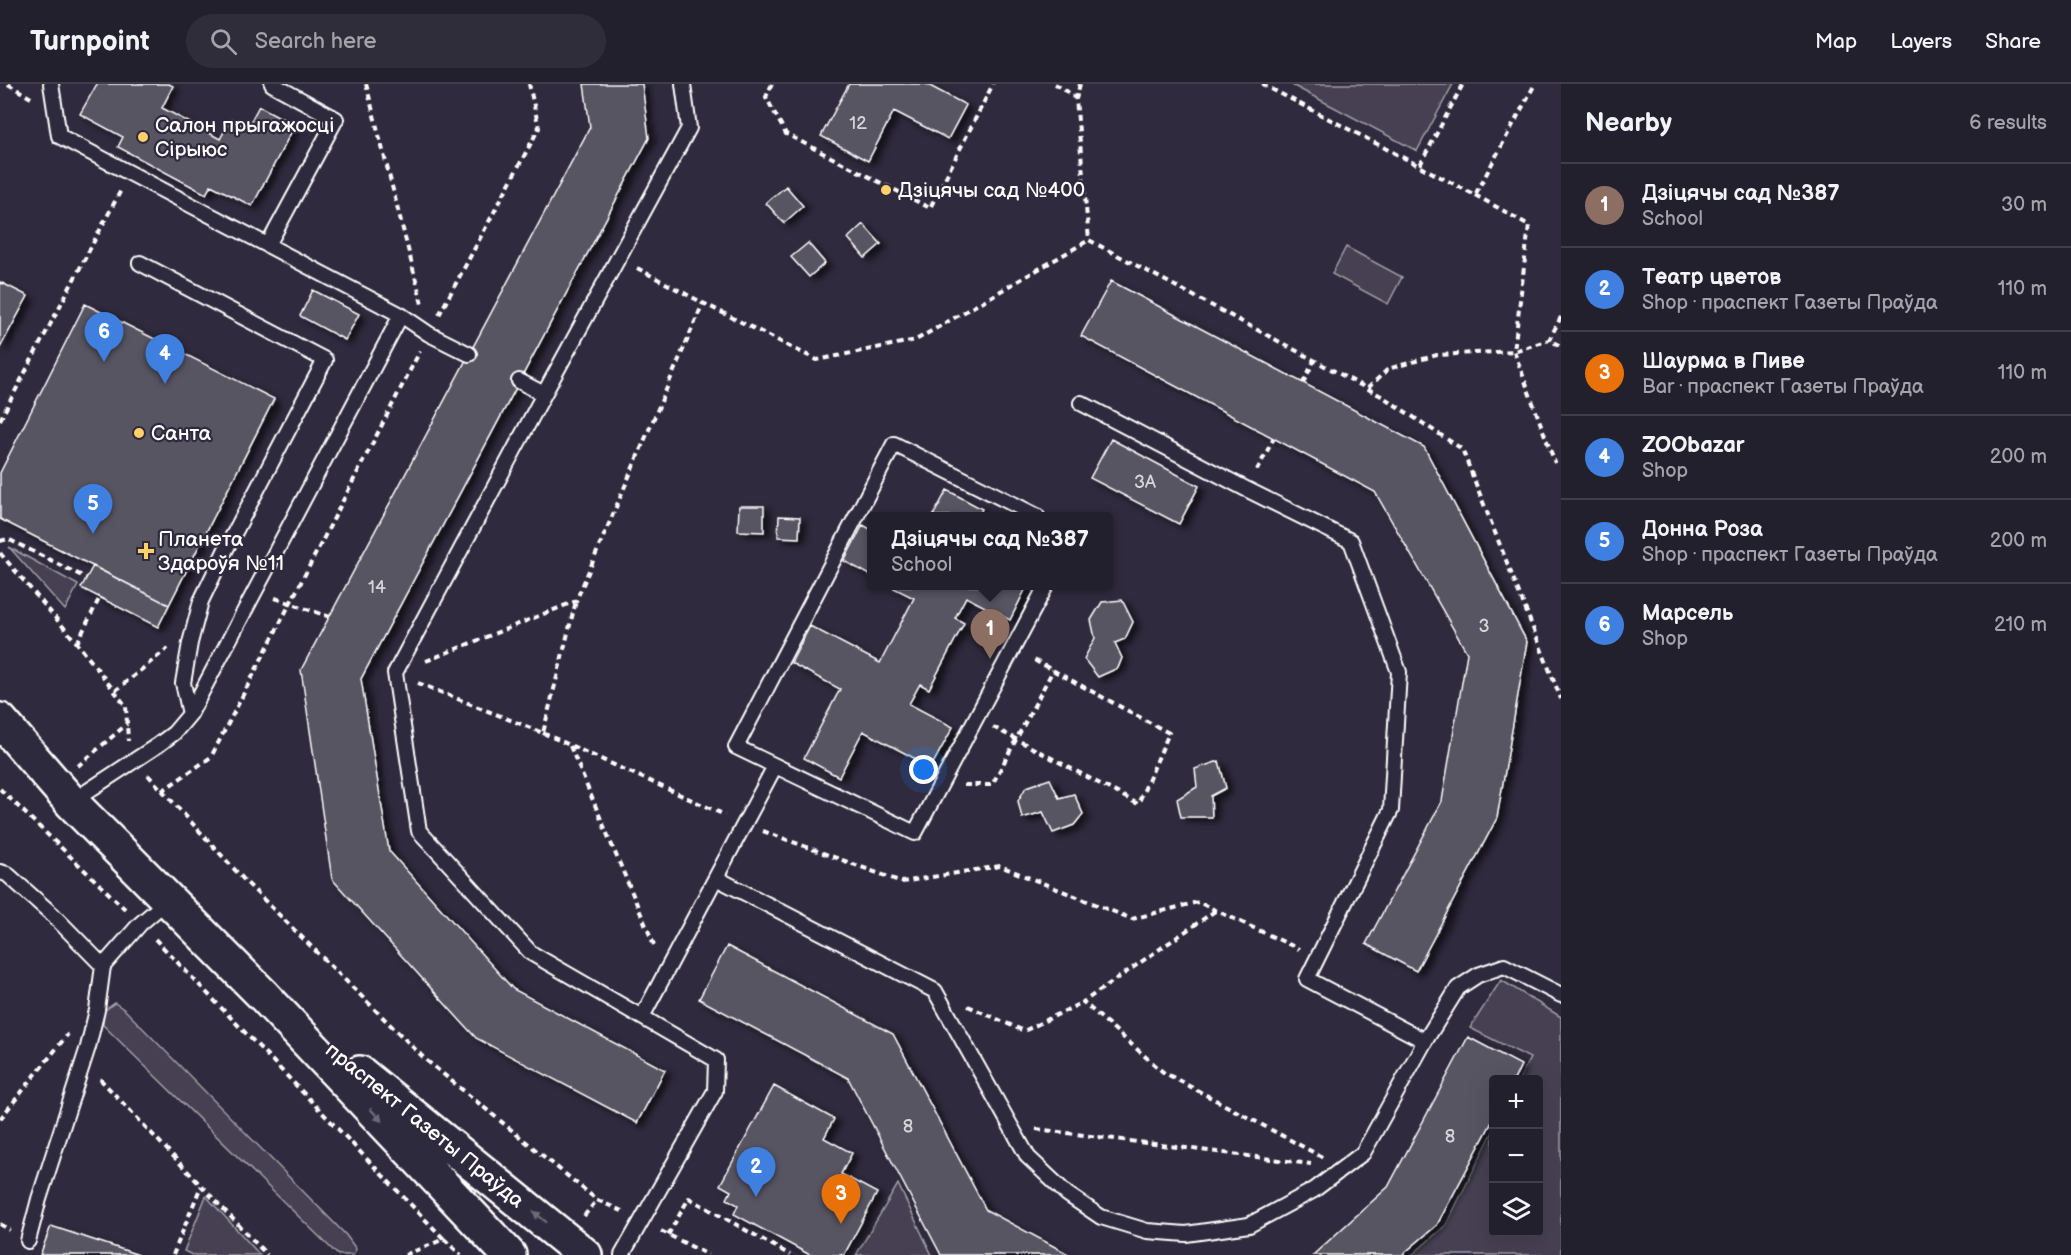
<!DOCTYPE html>
<meta charset="utf-8">
<style>
:root{--surface:#23202e;--page:#2f2d3a;--text:#f1f3f6;--muted:#a3a3aa;--line:#403e4a;--accent:#8c9099}
body{margin:0;font-family:"Balsamiq Sans",sans-serif;background:var(--page);color:var(--text)}
.controls{position:absolute;right:18px;bottom:18px;display:grid;overflow:hidden;border-radius:6px;box-shadow:0 6px 24px #0002}
.controls button{width:54px;height:54px;display:grid;place-items:center;padding:0;border:0;border-bottom:2px solid var(--line);background:var(--surface);color:var(--text);font:30px sans-serif}
.you{position:absolute;left:924px;top:686px;width:21px;height:21px;margin:-15px;border:4px solid #fff;border-radius:50%;background:#1a73e8;box-shadow:0 0 0 9px #1a73e833}
.badge{display:grid;place-items:center;width:39px;height:39px;border-radius:50%;background:var(--accent);color:#fff;font-size:20px;font-weight:700}
.pin{position:absolute;translate:-50% -50px;filter:drop-shadow(0 2px 3px #0008)}
.pin::after{content:'';position:absolute;top:32px;width:21px;height:18px;background:inherit;clip-path:polygon(0 0,100% 0,50% 100%)}
.popup{position:absolute;left:867px;top:428px;width:246px;height:78px;box-sizing:border-box;display:grid;place-content:center;border-radius:6px;background:var(--surface);filter:drop-shadow(0 2px 4px #0005);font-size:20px;white-space:nowrap;color:var(--muted)}
.popup b{font-size:22px;color:var(--text)}
.popup::after{content:'';position:absolute;left:50%;top:100%;margin-left:-12px;border:12px solid transparent;border-top-color:var(--surface)}
.list{margin:0;padding:0;list-style:none}
h2{display:flex;justify-content:space-between;align-items:center;height:78px;margin:0;padding:0 24px;font-size:26px}
h2 small{font-size:20px;font-weight:400;color:var(--muted)}
.list li{display:grid;grid-template-columns:39px 1fr auto;gap:18px;align-items:center;box-sizing:border-box;height:84px;padding:0 24px;border-top:2px solid var(--line)}
.list b{display:block;font-size:22px;white-space:nowrap}
.list p{margin:0;font-size:20px;white-space:nowrap;color:var(--muted)}
.list em{font-size:20px;font-style:normal;color:var(--muted)}
.icon{flex:none;width:33px;height:33px;fill:none;stroke:currentColor;stroke-width:2;stroke-linecap:round;stroke-linejoin:round}
.map{position:relative;flex:none;width:1561px;height:1171px;overflow:hidden}
header{display:flex;align-items:center;gap:36px;box-sizing:border-box;height:84px;padding:0 30px;background:var(--surface);border-bottom:2px solid var(--line)}
header strong{font-size:28px}
nav{display:flex;gap:33px;margin-inline-start:auto;font-size:21px}
.search{width:420px;height:54px;background:var(--page);display:flex;align-items:center;gap:15px;box-sizing:border-box;padding:0 21px;border-radius:33px;color:var(--muted);font-size:22px}
main{display:flex}
aside{flex:1;background:var(--surface)}
.map>svg:first-child{display:block}
</style>
<header>
<strong>Turnpoint</strong>
<div class="search"><svg class="icon" aria-label="search" viewBox="0 0 24 24"><circle cx="10" cy="10" r="6"/><path d="M15 15l6 6"/></svg>Search here</div>
<nav><a>Map</a><a>Layers</a><a>Share</a></nav>
</header>
<main>
<div class="map">
<svg width="1561" height="1171" viewBox="0 0 1561 1171">
<defs>
<filter id="shadow"><feDropShadow dx="6" dy="4" stdDeviation="3" flood-color="#0009"/></filter>
</defs>
<rect width="100%" height="100%" fill="#2f2a3d"/>
<filter id="ink" filterUnits="userSpaceOnUse"><feTurbulence type="fractalNoise" baseFrequency=".0167" numOctaves="2"/><feDisplacementMap in="SourceGraphic" scale="12" xChannelSelector="R" yChannelSelector="G"/><feConvolveMatrix kernelMatrix="1 2 1 2 8 2 1 2 1" color-interpolation-filters="sRGB"/></filter>
<g filter="url(#ink)">
<path fill="#464152" stroke="#a2a0a8" stroke-width="1.5" d="M1290,0H1453L1417,67Z
M1346,163L1402,193L1388,220L1332,190Z
M9,463L78,501L65,526Z
M1501,896L1561,933V1171H1412L1446,1141L1493,1047L1494,1148H1538V996L1519,995L1530,974L1470,944Z
M115,919L125,926L346,1151L356,1165L353,1171H338L103,941L104,927Z
M898,1100L932,1171H856Z
M206,1112L260,1171H192L184,1167Z"/>
<path fill="#595564" stroke="#fff" stroke-width="1.5" filter="url(#shadow)" d="M97,0H169L173,2L162,24L220,55L231,35L247,44L259,22L295,41L252,122L211,101L206,110L118,63L123,53L80,30Z
M584,0H642L649,54L361,595L389,767L513,905L665,986L637,1039L476,954L332,795L301,586L590,43Z
M849,0H926L966,21L948,55L894,27L868,77L821,52Z
M786,102L803,122L784,139L766,119Z
M863,140L881,160L865,174L848,154Z
M808,159L825,179L809,193L791,173Z
M1111,197L1424,363L1527,558L1497,734L1416,887L1366,860L1442,717L1467,569L1375,408L1081,252Z
M0,198L28,212L0,264Z
M313,206L359,230L345,256L300,232Z
M85,220L274,315L169,521L0,435V389Z
M1111,355L1199,402L1179,440L1090,394Z
M947,406L982,425L978,432H933Z
M739,422H764V448L738,447Z
M779,432L800,433L799,454L778,453Z
M863,441L872,446V492L844,477Z
M93,482L169,521L158,543L81,504Z
M890,502H1027L1010,536L966,513L955,534L964,539L929,605L920,600L909,620L953,643L931,683L863,647L839,693L804,674L840,605L791,579L810,542L880,579L914,514Z
M1122,516L1133,538L1125,555L1115,559L1122,574L1118,584L1098,593L1084,575L1095,554L1091,536L1102,518Z
M1219,677L1226,704L1211,712L1212,733H1181L1177,715L1197,703L1195,685Z
M1050,695L1059,714L1074,710L1083,730L1074,741L1053,749L1043,728L1022,734L1018,717L1026,703Z
M727,862L893,950L986,1126L1070,1171H941L848,994L699,915Z
M1468,953L1521,981L1514,996H1494V1034L1437,1141L1402,1171H1313L1388,1103Z
M774,1002L834,1035L824,1054L852,1069L841,1090L877,1109L844,1171H810L734,1130L738,1121L727,1115L731,1107L720,1101Z
M51,1142L139,1171H40Z"/>
<g fill="none" stroke-linecap="round" stroke-linejoin="round">
<g stroke="#fff" stroke-width="18">
<path id="lane" d="M51,0L59,52L401,231L429,250L469,270
M268,161L336,35L272,0
M140,179L325,276L226,465L201,517L190,559L183,599L190,630
M519,297L544,310
M1081,319L1246,405L1351,457L1399,588L1391,726L1307,895L1425,957
M1037,432L894,360L736,663L915,749L1046,502
M71,718L158,661L174,649L190,630L401,231
M0,788L7,790L53,831L103,882
M716,794L935,907L1028,1073L1067,1110L1101,1133L1147,1147L1186,1150L1249,1141L1314,1106L1363,1069L1425,957L1458,904L1478,891L1504,882L1561,911
M642,933L775,682
M28,1157L39,1115L88,963L97,926L103,882L140,840L168,816
M622,1171L715,1007L716,976L531,869L419,747L395,589L544,310L689,44L683,0"/>
</g>
<g stroke="#fff" stroke-width="38">
<path id="secondary" d="M0,636L71,718L264,912L509,1171
M360,989L585,1171"/>
</g>
<path stroke="#fff" stroke-width="4" stroke-dasharray="6 4.5" stroke-linecap="butt" d="M8,0L31,14
M366,0L422,220
M772,0L766,13L786,50L930,124L993,0
M1055,0L1063,4L1076,15
M1080,0L1076,15L1089,156L1383,313L1462,365L1561,615
M1262,0L1475,111L1535,0
M1420,81L1463,0
M1475,111L1529,141L1514,267L1555,379
M637,184L703,219L817,276L916,256L1089,156
M439,231L539,44L529,0
M1561,233L1549,256L1561,262
M1303,299L1315,275
M1368,304L1388,285L1437,271L1514,267L1549,256
M0,336L121,106
M1257,386L1274,354
M0,457L8,455L86,494
M0,469L77,559L126,622L128,657
M275,514L330,533
M77,559L100,513
M426,577L576,517L703,219
M418,599L543,649L576,517
M115,607L168,564
M993,643L1138,720L1169,649L1032,575
M543,649L725,731
M570,662L655,863
M78,682L127,640
M148,691L247,799L426,976L597,1116L622,1127
M964,701H992L1053,586
M0,705L125,825
M162,707L211,673L420,267
M763,747L902,798L1000,782L1132,835L1198,818L1299,865
M1215,827L1083,918L1163,988L1324,1074
M155,855L444,1155
M968,922L1024,947L1083,918
M100,995L267,1171
M0,1035L68,950
M1036,1045L1311,1080
M584,1132L597,1116
M0,1140L10,1146
M661,1147L708,1171
M668,1151L689,1114L790,1171
M173,1171L201,1102
M405,1171L444,1155L461,1171"/>
<use href="#lane" stroke="#2f2a3d" stroke-width="14"/>
<use href="#secondary" stroke="#2f2a3d" stroke-width="33"/>
</g>
<defs><path id="oneway-solid" d="M-6-.8H1V-3.2L6.5 0L1 3.2V.8H-6Z" transform="scale(1.5)"/></defs>
<g fill="#6d6a77">
<use href="#oneway-solid" transform="translate(376 1031) rotate(47)"/>
<use href="#oneway-solid" transform="translate(540 1133) rotate(-141)"/>
</g>
</g>
<g fill="#ffd166" stroke="#2f2a3d" stroke-width="2">
<circle cx="143" cy="53" r="6"/>
<circle cx="886" cy="106" r="6"/>
<circle cx="139" cy="349" r="6"/>
<path d="M143 458h6v6h6v6h-6v6h-6v-6h-6v-6h6z"/>
</g>
<g text-anchor="middle" stroke-width="4.5" stroke-linejoin="round" paint-order="stroke">
<g font-size="18" fill="#d6d4d8">
<text x="858" y="45">12</text>
<text x="1145" y="404">3А</text>
<text x="377" y="509">14</text>
<text x="1484" y="548">3</text>
<text x="908" y="1048">8</text>
<text x="1450" y="1058">8</text>
</g>
<g font-size="21" fill="#fff" stroke="#2f2a3d" text-anchor="start">
<text x="155" y="48">Салон прыгажосці<tspan x="155" dy="24">Сірыюс</tspan></text>
<text x="898" y="113">Дзіцячы сад №400</text>
<text x="151" y="356">Санта</text>
<text x="158" y="462">Планета<tspan x="158" dy="24">Здароўя №11</tspan></text>
</g>
<g font-size="21" fill="#fff" stroke="#2f2a3d">
<text transform="translate(425 1041) rotate(39)" y="7">праспект Газеты Праўда</text>
</g>
</g>
</svg>
<div class="controls">
<button>+</button>
<button>−</button>
<button><svg class="icon" aria-label="layers" viewBox="0 0 24 24"><path d="M12 4l9 5-9 5-9-5zM3 14l9 5 9-5"/></svg></button>
</div>
<div class="you"></div>
<div class="pin badge" style="left:990px;top:575px;background:#8d6e63">1</div>
<div class="popup"><b>Дзіцячы сад №387</b>School</div>
<div class="pin badge" style="left:756px;top:1113px;background:#3f7fe0">2</div>
<div class="pin badge" style="left:841px;top:1140px;background:#e8710a">3</div>
<div class="pin badge" style="left:165px;top:300px;background:#3f7fe0">4</div>
<div class="pin badge" style="left:93px;top:450px;background:#3f7fe0">5</div>
<div class="pin badge" style="left:104px;top:278px;background:#3f7fe0">6</div>
</div>
<aside>
<h2>Nearby<small>6 results</small></h2>
<ul class="list">
<li><span class="badge" style="background:#8d6e63">1</span><div><b>Дзіцячы сад №387</b><p>School</p></div><em>30 m</em></li>
<li><span class="badge" style="background:#3f7fe0">2</span><div><b>Театр цветов</b><p>Shop · праспект Газеты Праўда</p></div><em>110 m</em></li>
<li><span class="badge" style="background:#e8710a">3</span><div><b>Шаурма в Пиве</b><p>Bar · праспект Газеты Праўда</p></div><em>110 m</em></li>
<li><span class="badge" style="background:#3f7fe0">4</span><div><b>ZOObazar</b><p>Shop</p></div><em>200 m</em></li>
<li><span class="badge" style="background:#3f7fe0">5</span><div><b>Донна Роза</b><p>Shop · праспект Газеты Праўда</p></div><em>200 m</em></li>
<li><span class="badge" style="background:#3f7fe0">6</span><div><b>Марсель</b><p>Shop</p></div><em>210 m</em></li>
</ul>
</aside>
</main>
